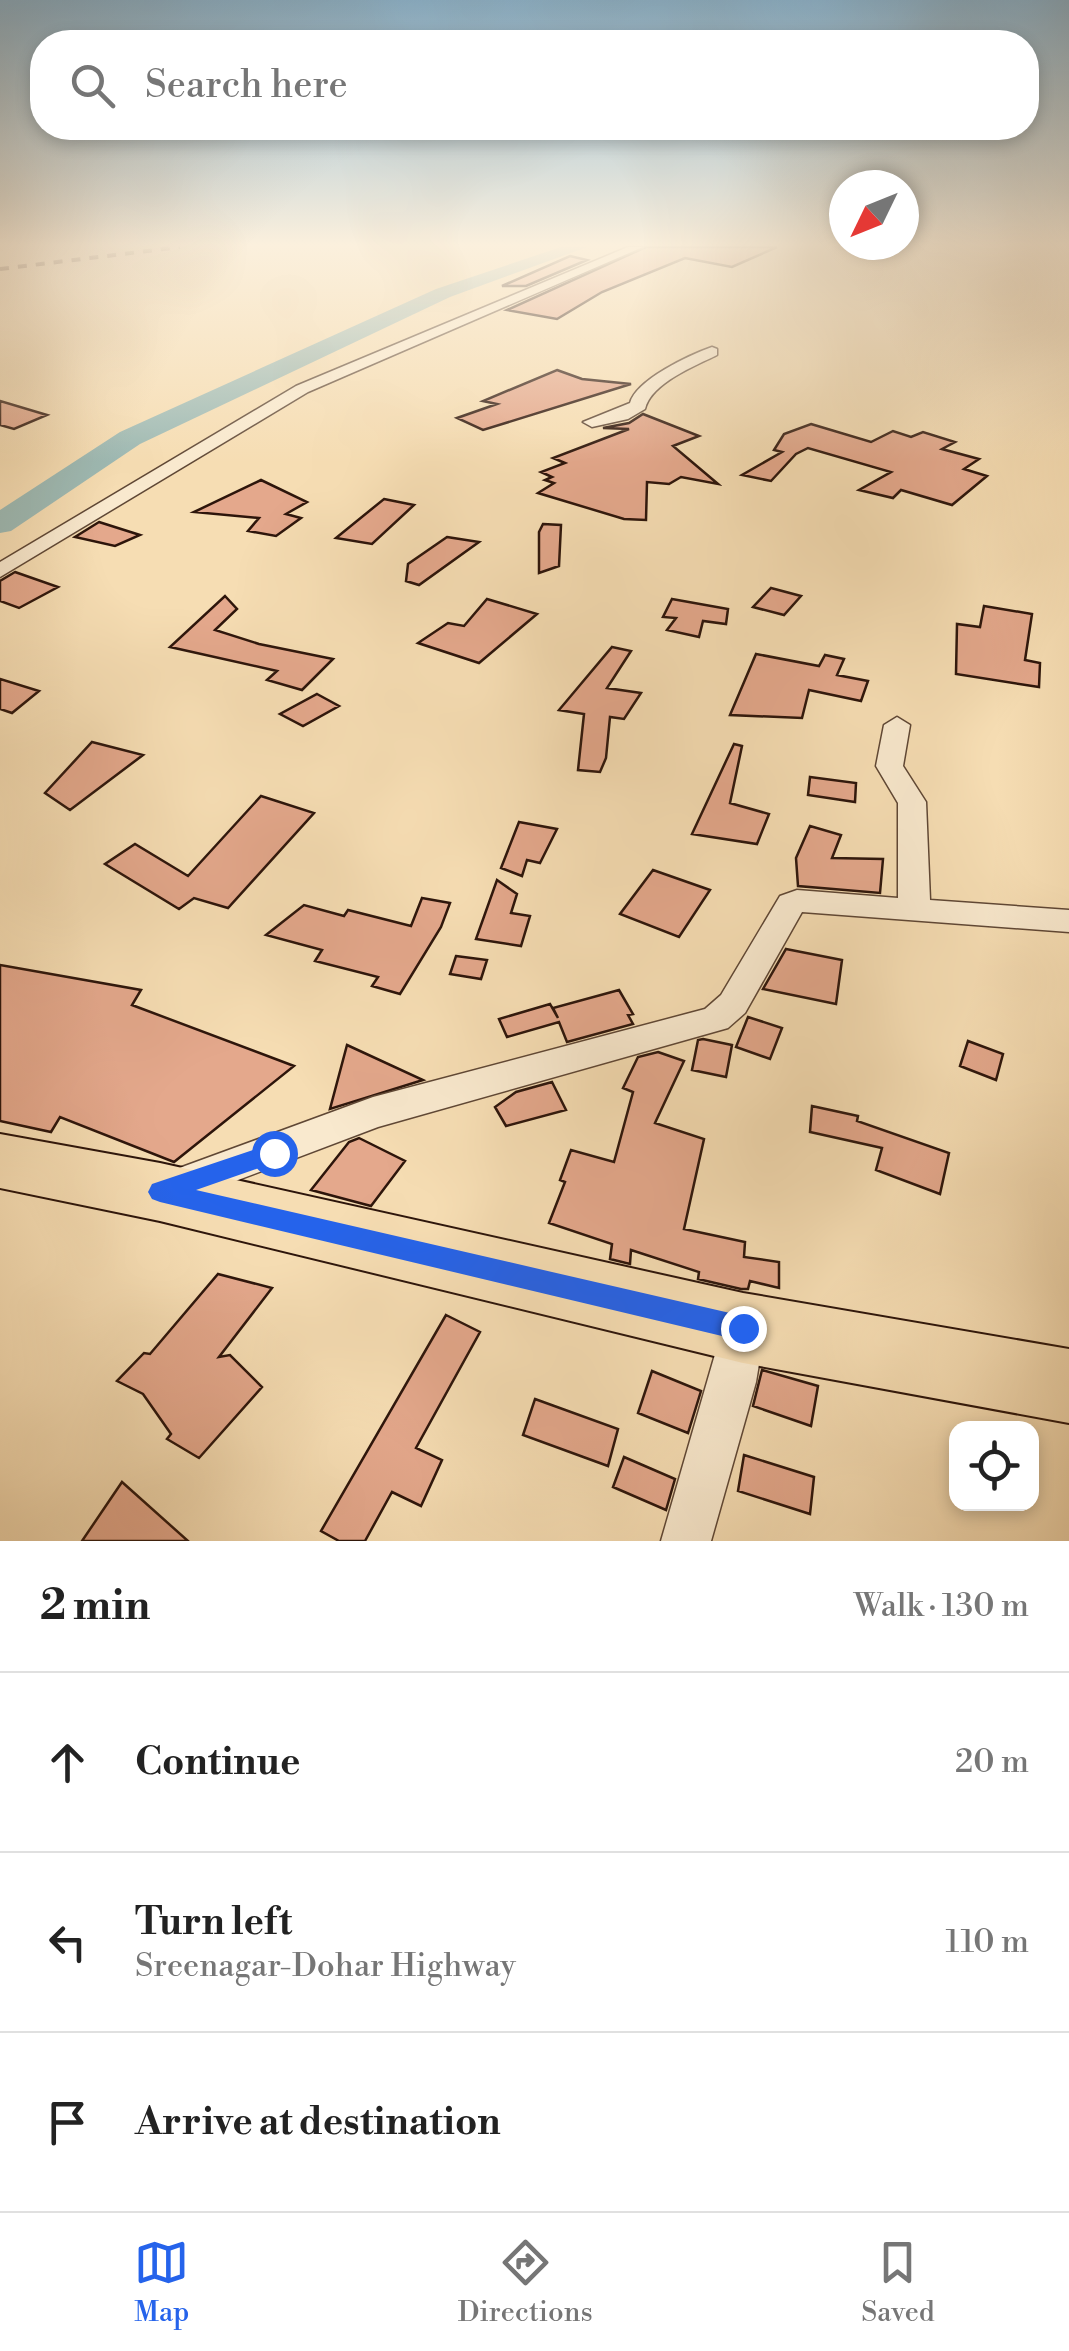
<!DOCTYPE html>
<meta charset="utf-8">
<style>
:root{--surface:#fff;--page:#f2f2f2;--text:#222;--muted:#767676;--line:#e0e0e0;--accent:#2563eb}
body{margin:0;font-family:"Libre Bodoni",serif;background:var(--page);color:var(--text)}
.controls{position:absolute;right:30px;bottom:30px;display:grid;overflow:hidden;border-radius:20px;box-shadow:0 5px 15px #0003}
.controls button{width:90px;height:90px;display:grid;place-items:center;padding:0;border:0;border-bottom:2px solid var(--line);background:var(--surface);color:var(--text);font:50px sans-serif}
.compass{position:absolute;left:829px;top:170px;width:90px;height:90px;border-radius:50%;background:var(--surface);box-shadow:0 5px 15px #0003;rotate:227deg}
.stop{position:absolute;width:30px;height:30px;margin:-22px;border:8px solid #2563eb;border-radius:50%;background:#fff}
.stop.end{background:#2563eb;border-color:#fff;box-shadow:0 2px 10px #0008}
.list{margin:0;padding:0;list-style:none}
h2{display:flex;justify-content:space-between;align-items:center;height:130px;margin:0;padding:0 40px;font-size:42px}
h2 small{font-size:32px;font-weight:400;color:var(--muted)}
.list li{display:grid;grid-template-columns:65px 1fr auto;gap:30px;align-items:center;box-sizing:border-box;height:180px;padding:0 40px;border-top:2px solid var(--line)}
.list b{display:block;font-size:38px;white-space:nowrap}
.list p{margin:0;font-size:32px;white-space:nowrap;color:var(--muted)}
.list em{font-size:32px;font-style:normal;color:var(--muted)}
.icon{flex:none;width:55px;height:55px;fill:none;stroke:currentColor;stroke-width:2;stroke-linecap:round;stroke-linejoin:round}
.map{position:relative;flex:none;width:1069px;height:1541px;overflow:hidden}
.search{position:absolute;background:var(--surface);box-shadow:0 5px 15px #0003;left:30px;right:30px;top:30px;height:110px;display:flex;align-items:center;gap:25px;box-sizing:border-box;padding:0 35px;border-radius:40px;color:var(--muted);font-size:38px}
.sheet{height:670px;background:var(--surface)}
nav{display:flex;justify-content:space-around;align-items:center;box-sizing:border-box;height:140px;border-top:2px solid var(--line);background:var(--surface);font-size:28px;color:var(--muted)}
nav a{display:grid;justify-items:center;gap:5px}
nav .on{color:var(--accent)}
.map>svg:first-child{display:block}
</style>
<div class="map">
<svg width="1069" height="1541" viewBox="0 0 1069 1541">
<rect width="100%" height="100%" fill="#f6ddb3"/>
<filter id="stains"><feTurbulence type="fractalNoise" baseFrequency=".002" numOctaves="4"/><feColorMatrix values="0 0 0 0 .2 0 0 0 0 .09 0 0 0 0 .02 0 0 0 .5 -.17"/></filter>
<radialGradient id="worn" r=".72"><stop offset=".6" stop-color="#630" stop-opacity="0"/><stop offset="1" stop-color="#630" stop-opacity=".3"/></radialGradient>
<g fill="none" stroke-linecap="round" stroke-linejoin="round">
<path fill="#9ebab4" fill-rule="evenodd" d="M561,247H587L450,297L140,444L11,531L0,533V510L120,432L436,289Z"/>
</g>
<path fill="#e4a88c" stroke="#2d150b" stroke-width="2.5" d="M646,247H777L732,267L685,258L602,292L557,319L507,310Z
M570,256L587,260L526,286H502Z
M557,370L582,379L631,384L483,430L457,418L497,404L483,401Z
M0,401L47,415L14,429L0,425Z
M643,414L699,436L673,446L718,484L681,477L669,484L647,482L646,520L624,519L538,493L554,483L545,480L552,477L541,472L565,463L553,458L629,429L603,428L629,423Z
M811,424L871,442L893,431L911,437L923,432L955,442L942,449L979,459L964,469L987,476L952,505L901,490L893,498L859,490L891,472L808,448L796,454L771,481L742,475L782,452L774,450L784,434Z
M261,480L307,502L286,514L301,518L276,536L248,531L259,518L194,512Z
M384,499L414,505L372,544L336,538Z
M99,522L140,535L115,546L75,537Z
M543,524L561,525L559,566L539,573V532Z
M447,537L479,542L419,585L406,581L408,564Z
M15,572L58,587L19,608L0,601V581Z
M771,588L801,596L784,615L753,607Z
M225,596L237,609L215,630L259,644L333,659L302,690L267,680L277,671L170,647Z
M487,599L537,614L479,663L418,643L448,623L464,626Z
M672,599L728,609L726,624L703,621L699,637L667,630L676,618L663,617Z
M984,606L1032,614L1025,660L1040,663L1039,687L956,674L957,624L980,627Z
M612,647L631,651L607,688L641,693L624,719L610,717L606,758L600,772L578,770L584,714L559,710Z
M756,654L819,666L825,655L844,659L837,675L868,681L861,701L809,690L802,718L730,715Z
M0,679L39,691L12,713L0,709Z
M317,694L339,706L303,726L280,714Z
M92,742L143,755L70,810L45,793Z
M734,744L742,746L730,803L769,814L757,844L692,834Z
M810,777L856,783L855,802L808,795Z
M261,796L314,813L228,908L194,898L179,909L105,864L135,844L188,876Z
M519,822L557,829L540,863L527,860L522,876L501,868Z
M810,826L841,835L832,858L883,859L880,893L798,886L796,858Z
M653,870L710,890L679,937L620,914Z
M497,880L517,894L511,913L530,916L521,946L476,939Z
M422,898L450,903L441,927L400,994L372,986L378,977L315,961L322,950L266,935L304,905L344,916L348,910L411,926Z
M786,949L842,960L836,1004L763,989Z
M456,956L487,960L481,979L450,974Z
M0,965L141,990L132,1005L294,1066L174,1162L60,1117L51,1132L0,1121Z
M619,990L633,1014L628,1015L633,1024L567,1042L559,1022L507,1037L499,1019L550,1004L558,1018L553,1008Z
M748,1017L782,1028L770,1059L736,1047Z
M703,1039L732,1045L726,1077L692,1070L698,1040Z
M968,1041L1003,1054L996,1080L960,1066Z
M347,1045L423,1080L330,1109Z
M658,1052L684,1061L655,1123L704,1139L684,1229L745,1242L744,1257L779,1262V1288L750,1281L748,1289H741L698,1279L699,1272L631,1250L630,1264L610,1259L612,1244L549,1223L565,1182L560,1180L571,1150L614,1162L633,1092L623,1088L638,1057Z
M552,1082L566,1110L506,1126L495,1107L516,1092Z
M812,1106L858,1116L857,1121L949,1153L940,1194L876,1170L882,1148L810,1132Z
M359,1138L405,1161L371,1206L311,1190L349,1142Z
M218,1274L272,1288L219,1357L230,1355L262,1387L199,1458L167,1439L171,1434L143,1394L117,1381L144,1353L150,1354Z
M446,1315L480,1332L416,1448L442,1460L421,1506L392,1492L365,1541H339L321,1531Z
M762,1370L818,1386L811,1426L753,1406Z
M652,1371L701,1391L688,1433L638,1413Z
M535,1399L618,1429L608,1466L523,1435Z
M744,1455L814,1477L810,1514L738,1491Z
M624,1457L675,1479L666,1510L613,1487Z
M122,1482L188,1541H82Z"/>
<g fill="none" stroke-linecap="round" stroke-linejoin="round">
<g stroke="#5f4735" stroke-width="3">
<path id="street" d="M628,247H643L308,392L0,577V562L296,386Z
M712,347L717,349V355C695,366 651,383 645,409L628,419L592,427L583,422L630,403C636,380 689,355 712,347Z
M897,717L910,725L903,766L926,802L930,900L1069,910V932L802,912L745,1013L728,1028L378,1127L177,1203L163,1198L157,1186L163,1174L373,1097L705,1009L721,995L780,896L797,890L898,898V803L876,766L884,725Z
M743,1307L759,1313L765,1328L756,1382L711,1541H661L727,1313Z"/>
</g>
<g stroke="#2d150b" stroke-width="4">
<path id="primary" d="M0,1134L160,1163L743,1293L1069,1349V1423L743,1363L160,1221L0,1188Z"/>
</g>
<use href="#street" fill="#f9e9ce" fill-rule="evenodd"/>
<use href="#primary" fill="#f6ddb3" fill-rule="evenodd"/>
<path stroke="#2d150b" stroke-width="4" stroke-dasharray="9 9" stroke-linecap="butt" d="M0,269L180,247"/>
</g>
<linearGradient id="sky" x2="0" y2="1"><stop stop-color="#8ab6d3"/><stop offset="0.53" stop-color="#fbf0dd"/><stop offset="1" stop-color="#fbf0dd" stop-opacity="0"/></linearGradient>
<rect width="1069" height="462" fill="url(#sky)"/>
<path fill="#2563eb" d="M274,1143L282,1146L285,1153L282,1160L196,1190L743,1316L752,1320L756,1328L752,1337L743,1341L160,1202L152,1199L148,1192L152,1184Z"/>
<rect width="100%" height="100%" filter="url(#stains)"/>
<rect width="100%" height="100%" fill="url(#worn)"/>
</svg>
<div class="controls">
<button><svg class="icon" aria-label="locate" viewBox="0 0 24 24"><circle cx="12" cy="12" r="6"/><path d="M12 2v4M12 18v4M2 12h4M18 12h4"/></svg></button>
</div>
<svg class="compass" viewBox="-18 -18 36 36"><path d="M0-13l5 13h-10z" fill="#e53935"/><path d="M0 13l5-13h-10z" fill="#767676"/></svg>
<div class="stop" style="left:274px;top:1153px"></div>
<div class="stop end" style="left:743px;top:1328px"></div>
<div class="search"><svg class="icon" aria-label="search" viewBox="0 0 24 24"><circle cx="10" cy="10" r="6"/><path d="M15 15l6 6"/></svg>Search here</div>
</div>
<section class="sheet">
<h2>2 min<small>Walk · 130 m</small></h2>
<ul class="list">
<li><svg class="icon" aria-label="ahead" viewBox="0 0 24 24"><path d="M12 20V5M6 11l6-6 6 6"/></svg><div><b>Continue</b></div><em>20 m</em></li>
<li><svg class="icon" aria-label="left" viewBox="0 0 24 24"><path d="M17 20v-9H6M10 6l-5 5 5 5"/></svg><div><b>Turn left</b><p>Sreenagar-Dohar Highway</p></div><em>110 m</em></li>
<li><svg class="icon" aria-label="arrive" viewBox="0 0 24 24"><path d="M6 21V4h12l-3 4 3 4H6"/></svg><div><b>Arrive at destination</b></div></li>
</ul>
</section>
<nav>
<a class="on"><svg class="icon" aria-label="map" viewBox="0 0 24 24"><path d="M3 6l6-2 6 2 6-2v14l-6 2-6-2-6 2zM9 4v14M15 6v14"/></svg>Map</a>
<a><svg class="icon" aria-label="directions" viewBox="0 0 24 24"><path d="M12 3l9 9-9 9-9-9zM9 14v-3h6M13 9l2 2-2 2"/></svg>Directions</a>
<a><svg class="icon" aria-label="saved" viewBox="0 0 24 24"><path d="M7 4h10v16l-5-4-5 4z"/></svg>Saved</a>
</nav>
